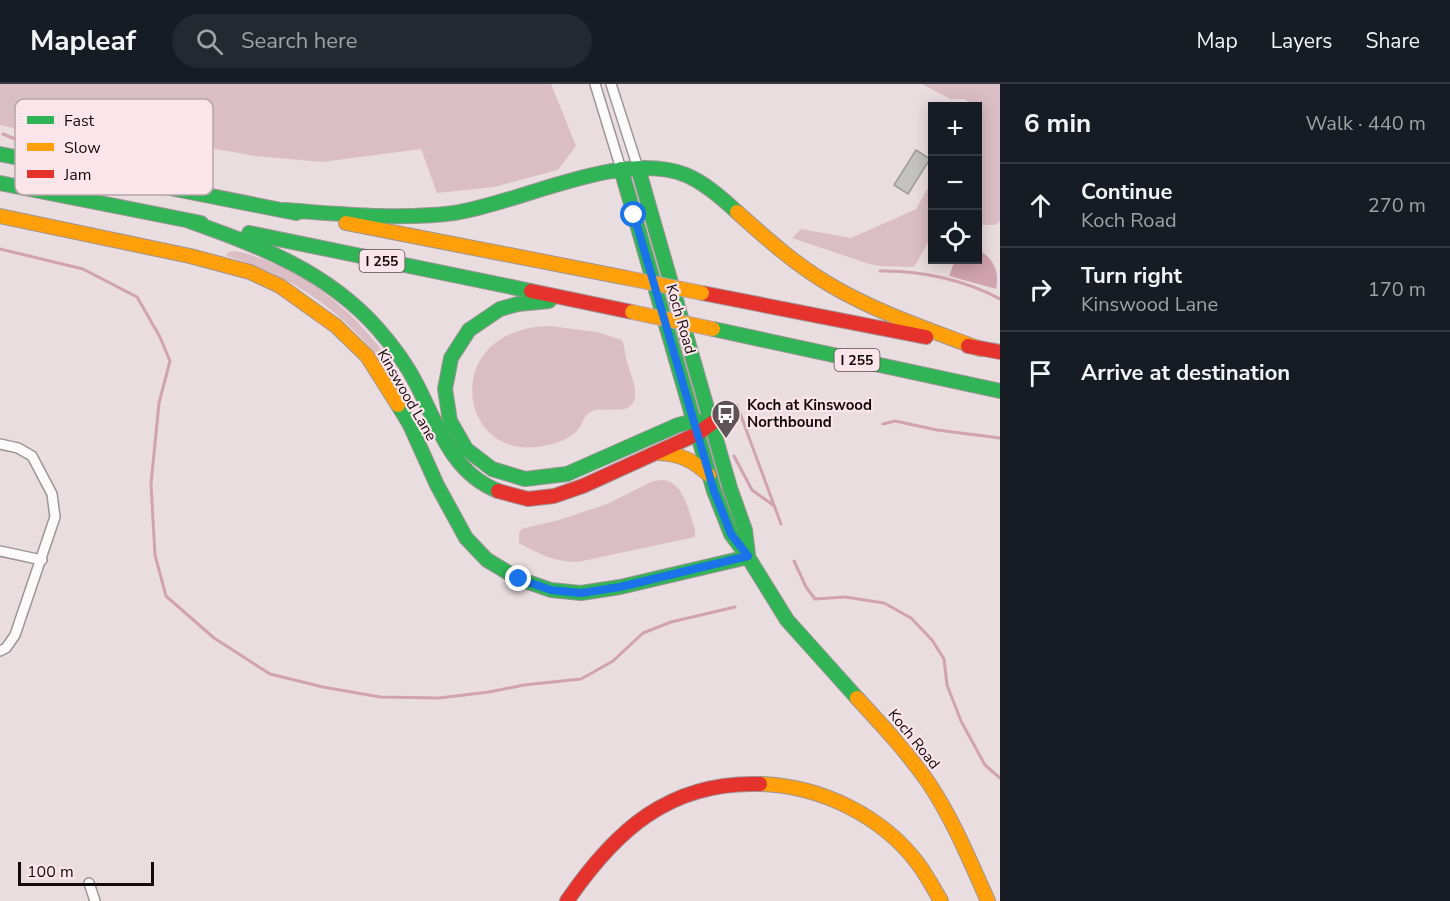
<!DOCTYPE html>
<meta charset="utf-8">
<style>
:root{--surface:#171b24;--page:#242831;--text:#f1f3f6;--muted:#9ea1a6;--line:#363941}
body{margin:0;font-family:"Nunito Sans",sans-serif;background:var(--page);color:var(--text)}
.controls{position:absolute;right:18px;top:18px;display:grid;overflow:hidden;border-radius:0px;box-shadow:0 3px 15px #0003}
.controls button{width:54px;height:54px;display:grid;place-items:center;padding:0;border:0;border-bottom:2px solid var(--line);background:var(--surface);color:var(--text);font:30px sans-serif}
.scale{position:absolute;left:18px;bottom:15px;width:136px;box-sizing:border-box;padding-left:6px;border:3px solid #130b0d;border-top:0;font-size:16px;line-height:21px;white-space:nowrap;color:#130b0d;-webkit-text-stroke:4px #fce5ea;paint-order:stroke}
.stop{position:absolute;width:18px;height:18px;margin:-14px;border:4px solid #1a73e8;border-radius:50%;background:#fff}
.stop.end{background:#1a73e8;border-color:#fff;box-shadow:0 2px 6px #0008}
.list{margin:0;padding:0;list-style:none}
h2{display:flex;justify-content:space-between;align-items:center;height:78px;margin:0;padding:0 24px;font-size:26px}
h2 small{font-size:20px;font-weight:400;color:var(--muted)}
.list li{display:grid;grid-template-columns:39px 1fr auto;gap:18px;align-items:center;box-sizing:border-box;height:84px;padding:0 24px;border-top:2px solid var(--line)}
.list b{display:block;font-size:22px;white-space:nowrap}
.list p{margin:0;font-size:20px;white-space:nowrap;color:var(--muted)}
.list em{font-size:20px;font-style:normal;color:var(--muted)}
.icon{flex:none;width:33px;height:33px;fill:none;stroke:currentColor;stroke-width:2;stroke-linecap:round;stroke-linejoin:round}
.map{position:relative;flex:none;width:1000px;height:817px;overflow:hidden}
header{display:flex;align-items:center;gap:36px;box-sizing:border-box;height:84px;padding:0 30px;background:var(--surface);border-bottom:2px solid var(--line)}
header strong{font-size:28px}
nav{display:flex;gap:33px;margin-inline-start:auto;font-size:21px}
.search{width:420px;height:54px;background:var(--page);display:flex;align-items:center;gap:15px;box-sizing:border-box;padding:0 21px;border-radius:33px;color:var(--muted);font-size:22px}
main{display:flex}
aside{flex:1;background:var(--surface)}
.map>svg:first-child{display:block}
</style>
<header>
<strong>Mapleaf</strong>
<div class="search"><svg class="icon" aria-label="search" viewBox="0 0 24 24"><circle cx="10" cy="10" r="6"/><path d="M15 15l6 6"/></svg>Search here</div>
<nav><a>Map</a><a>Layers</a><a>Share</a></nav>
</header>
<main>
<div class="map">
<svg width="1000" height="817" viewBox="0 0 1000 817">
<rect width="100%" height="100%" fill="#eadde0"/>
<path fill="#dabec4" d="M0,0H551L576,62L558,86L494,103L437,109L421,65L322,78L255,72L205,63L173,72L131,59L87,50H39L0,41Z
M922,0H1000V137L995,141H978V22L964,15H950Z
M932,97V152L914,183L881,182L869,180L792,154L801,145L851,154L916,125Z
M236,167C303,182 358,229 395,284L393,290C347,232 298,193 226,172L228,168Z
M550,242L597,248L622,256C625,263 625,271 627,278C630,290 644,316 627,324C617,328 605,324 595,326C583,329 583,342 575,349C567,357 547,362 536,363C456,372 441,244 550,242Z
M664,396C685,400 689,429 695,446V453L578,478C556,478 538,470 519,459V450L521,445L559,436L607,420L653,397Z"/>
<path fill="#d0a3ae" d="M978,166C993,173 1000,188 996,205L949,192L955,176H978Z"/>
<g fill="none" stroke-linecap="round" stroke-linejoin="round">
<path stroke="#d0a3ae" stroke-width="3" d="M3,50L15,55L123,66L185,85
M94,68L97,55
M173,81L198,64
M0,165L83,185L137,213L160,253L170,277L159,319L151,400L155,471L166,512L214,554L270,590L323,603L380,613L439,614L489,608L524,601L581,595L613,577L643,549L671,538L735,523
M880,187C920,186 965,196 1000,215
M737,321L781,440
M883,340L895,337L937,346L1000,354
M734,372L752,406L773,421
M794,477L806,503L815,515L845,513L884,519L911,534L932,556L944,575L947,601L961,637L985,681L1000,694"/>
</g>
<path fill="#c4c2c1" stroke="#9e9c9b" stroke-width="1.5" d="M916,66L930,75L908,110L894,101Z"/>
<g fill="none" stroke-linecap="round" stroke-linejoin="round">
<g stroke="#9e9497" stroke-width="12">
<path id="street" d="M595,0L621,85
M611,0L638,84
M0,360L18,364L32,372L52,410L55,433L15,551L6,564L0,567
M0,467L42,476
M89,799L95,817"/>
</g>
<g stroke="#9e9497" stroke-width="16">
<path id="fast" d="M0,70L296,129
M638,84L730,404L745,446L748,470
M621,85L714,407L731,450L748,473L787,536L857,614
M0,99L201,139
M285,126C341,130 398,136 454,129C521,119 621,65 686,91C705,99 722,114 737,128
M189,137C259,162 327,187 378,245C393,262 407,281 417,301C438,342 452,389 498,407
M249,149L531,207
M549,217L518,220L500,225L469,246L451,274L445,305L450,337L466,365L492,385L525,395L567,390L678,341L694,337L712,339
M713,245L1000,307
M398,321L410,341L437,401L466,454L487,476L519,495L551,506L581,509L620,503L748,473"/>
</g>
<g stroke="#9e9497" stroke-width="16">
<path id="slow" d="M737,128C767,155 797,182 832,202C878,229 930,246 980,265
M0,132L190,172L250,188L280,202L336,242L367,272L398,321
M346,139L627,194
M658,369C680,370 693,376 709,391
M857,614C882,641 907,668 928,698C953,735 970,777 988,817
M760,700C821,702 883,732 919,781C927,792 934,805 941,817"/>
</g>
<g stroke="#9e9497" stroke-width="16">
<path id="jam" d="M531,207L632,228
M702,209L926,253
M968,262L1000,268
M498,407L528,415L554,412L583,402L697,350L712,339
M567,817C615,747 669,697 760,700"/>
</g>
<use href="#street" stroke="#fcfafa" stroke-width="9"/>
<use href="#fast" stroke="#30b455" stroke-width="14"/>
<use href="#slow" stroke="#ff9f0a" stroke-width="14"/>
<use href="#jam" stroke="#e5322d" stroke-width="14"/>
<g stroke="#b7a3a8" stroke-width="16" stroke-linecap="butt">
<path id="slow-bridge" d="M627,194L702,209
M632,228L713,245"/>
</g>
<use href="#slow-bridge" stroke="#ff9f0a" stroke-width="14"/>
</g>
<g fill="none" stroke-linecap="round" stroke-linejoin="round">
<path stroke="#1a73e8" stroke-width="8" d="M519,495L551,506L581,509L620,503L748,472L731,450L714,407L634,131"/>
</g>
<defs>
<g id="bus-pin" transform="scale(1.5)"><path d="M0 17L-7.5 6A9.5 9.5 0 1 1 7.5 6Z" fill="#5e5457" stroke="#fce5ea"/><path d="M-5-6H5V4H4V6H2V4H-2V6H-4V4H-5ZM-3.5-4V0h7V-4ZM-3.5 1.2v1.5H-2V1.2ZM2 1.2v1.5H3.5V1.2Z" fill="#fff"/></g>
</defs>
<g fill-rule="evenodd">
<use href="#bus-pin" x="726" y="330"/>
</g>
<g text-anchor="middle" stroke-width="4.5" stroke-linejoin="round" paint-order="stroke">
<g fill="#fce5ea" stroke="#594c4f" stroke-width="1.5">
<rect x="359.5" y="166" width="45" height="22" rx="4.5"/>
<rect x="834.5" y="265" width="45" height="22" rx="4.5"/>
</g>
<g font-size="14" font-weight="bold" fill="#130b0d">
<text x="382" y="182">I 255</text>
<text x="857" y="281">I 255</text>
</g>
<g font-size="15" fill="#130b0d" stroke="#fce5ea">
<text transform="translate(681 235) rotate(74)" y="5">Koch Road</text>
<text transform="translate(407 311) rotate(60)" y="5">Kinswood Lane</text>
<text transform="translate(914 655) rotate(51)" y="5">Koch Road</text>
</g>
<g font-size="15" font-weight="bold" fill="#130b0d" stroke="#fce5ea" text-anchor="start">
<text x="747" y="326">Koch at Kinswood<tspan x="747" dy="17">Northbound</tspan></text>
</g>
</g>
<rect x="15" y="15" width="198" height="96" rx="9" fill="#fce5ea" stroke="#b6a4a8" stroke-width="1.5"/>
<rect x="27" y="32" width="27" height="8" fill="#30b455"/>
<rect x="27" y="59" width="27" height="8" fill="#ff9f0a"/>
<rect x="27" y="86" width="27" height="8" fill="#e5322d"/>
<g font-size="16" fill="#130b0d">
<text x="64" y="42">Fast</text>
<text x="64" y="69">Slow</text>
<text x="64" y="96">Jam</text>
</g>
</svg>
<div class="controls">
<button>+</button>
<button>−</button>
<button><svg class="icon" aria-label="locate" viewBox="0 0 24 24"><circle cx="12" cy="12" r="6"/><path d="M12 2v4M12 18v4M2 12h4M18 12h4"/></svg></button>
</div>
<div class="scale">100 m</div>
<div class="stop" style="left:634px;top:131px"></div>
<div class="stop end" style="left:519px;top:495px"></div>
</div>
<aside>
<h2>6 min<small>Walk · 440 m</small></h2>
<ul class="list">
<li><svg class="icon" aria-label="ahead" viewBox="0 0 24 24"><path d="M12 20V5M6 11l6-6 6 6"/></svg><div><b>Continue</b><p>Koch Road</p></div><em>270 m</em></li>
<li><svg class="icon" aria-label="right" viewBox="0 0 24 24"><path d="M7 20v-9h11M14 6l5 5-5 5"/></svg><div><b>Turn right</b><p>Kinswood Lane</p></div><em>170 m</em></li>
<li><svg class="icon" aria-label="arrive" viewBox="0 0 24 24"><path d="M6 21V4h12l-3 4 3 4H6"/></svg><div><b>Arrive at destination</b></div></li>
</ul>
</aside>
</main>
